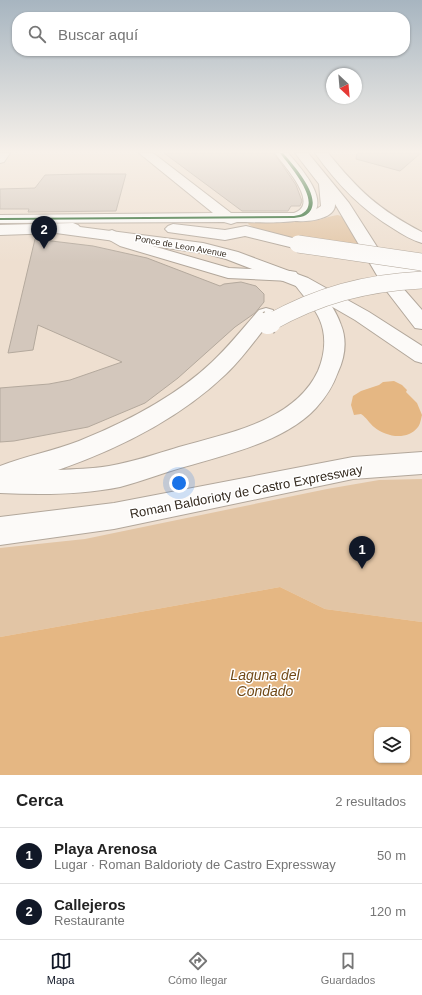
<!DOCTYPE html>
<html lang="es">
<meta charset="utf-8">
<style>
:root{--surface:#fff;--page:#f2f2f2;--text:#222;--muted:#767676;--line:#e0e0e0;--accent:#111827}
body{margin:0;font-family:Helvetica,sans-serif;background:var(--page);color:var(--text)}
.controls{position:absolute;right:12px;bottom:12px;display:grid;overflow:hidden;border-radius:8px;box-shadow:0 1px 3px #0004}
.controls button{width:36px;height:36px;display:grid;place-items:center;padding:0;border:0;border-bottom:1px solid var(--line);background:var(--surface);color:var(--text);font:20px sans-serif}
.compass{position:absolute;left:326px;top:68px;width:36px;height:36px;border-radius:50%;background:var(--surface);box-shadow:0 1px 3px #0004;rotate:154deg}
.you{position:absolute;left:179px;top:483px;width:14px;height:14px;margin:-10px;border:3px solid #fff;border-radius:50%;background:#1a73e8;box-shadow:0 0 0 6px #1a73e833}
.badge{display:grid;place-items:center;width:26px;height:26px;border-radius:50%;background:var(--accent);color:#fff;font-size:13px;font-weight:700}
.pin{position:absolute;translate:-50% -33px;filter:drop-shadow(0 1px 2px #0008)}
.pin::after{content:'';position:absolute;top:21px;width:14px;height:12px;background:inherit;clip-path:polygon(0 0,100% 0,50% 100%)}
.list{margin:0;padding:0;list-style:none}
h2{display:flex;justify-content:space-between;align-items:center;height:52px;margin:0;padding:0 16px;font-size:17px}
h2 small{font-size:13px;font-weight:400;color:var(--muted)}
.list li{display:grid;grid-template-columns:26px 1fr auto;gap:12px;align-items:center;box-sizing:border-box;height:56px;padding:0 16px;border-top:1px solid var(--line)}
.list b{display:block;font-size:15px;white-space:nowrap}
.list p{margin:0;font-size:13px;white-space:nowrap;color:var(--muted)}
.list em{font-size:13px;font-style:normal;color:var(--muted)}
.icon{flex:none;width:22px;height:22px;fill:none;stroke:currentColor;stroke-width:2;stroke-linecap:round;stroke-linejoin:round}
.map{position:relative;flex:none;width:422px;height:775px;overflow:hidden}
.search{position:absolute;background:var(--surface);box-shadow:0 1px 3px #0004;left:12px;right:12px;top:12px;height:44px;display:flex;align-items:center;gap:10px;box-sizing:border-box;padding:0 14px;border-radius:16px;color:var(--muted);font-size:15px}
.sheet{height:164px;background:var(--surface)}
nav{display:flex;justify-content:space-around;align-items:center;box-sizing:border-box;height:56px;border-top:1px solid var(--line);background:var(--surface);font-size:11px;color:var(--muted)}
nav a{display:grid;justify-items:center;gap:2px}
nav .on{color:var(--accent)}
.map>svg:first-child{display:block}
</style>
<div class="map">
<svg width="422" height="775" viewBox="0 0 422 775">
<rect width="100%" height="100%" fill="#eedfd0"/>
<path fill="#e2c5a5" d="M338,215L345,218L362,245C329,242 275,243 248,224L249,222C270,222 292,223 313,221C322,220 329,216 338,215Z
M422,479V622L325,609L280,587L0,637V548L85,539L327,489L379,480Z"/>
<path fill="#e5b783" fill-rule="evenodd" d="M394,381L402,385L407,390L406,392L417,403L422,415C421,419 420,425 418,427C407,441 386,437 374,427C369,423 367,418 361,414L354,415L351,405L353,396L361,391L379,385L383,382Z
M280,587L325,609L422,622V775H0V637ZM377,730H407V760H377Z"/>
<path fill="#d3c7bc" stroke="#b4a99d" d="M164,153H274L296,185L302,201L300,206H291L288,211H242Z
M357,153H421L400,171L356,159Z
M83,174H126L116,211L28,212L29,209H0V189L35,188L45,175Z
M35,239L93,246L147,258L220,286L224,284L241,282L256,286L264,294V302L255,313L235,327L178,378L145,403L88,427L14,441L0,442V388L49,384L70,380L122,362L38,325L33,350L8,353Z"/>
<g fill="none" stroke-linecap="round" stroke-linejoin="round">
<g stroke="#b2a79b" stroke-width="2">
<path id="minor" d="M0,153H10L4,162L0,163Z
M139,153H153L231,213H294C321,204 283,165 275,153H288C299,166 331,200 311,216C300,225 252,222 237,222L231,224L224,222L0,223V215L213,213Z
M112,230L132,240L229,268L290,271L296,272L299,276L296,280L290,281L228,278L120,246L106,238L104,235L106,232Z"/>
</g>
<g stroke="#b2a79b" stroke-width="2">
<path id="major" d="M73,223L78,225L80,227L203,243L238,252L308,278L369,312L422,346V363L415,361L355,320L296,286L226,259L203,253L56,233L0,235V225Z
M173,224L225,230L246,226L304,241L306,244L304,247L298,249L245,236L225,240L168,232L165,229L168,226Z"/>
</g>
<g stroke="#b2a79b" stroke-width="2">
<path id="highway" d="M295,153H308L349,203L388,264H422V274H394L401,286L422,310V329L415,328L385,289L335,204C336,221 300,223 289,220L287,217L289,214L312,212L321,206L319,184Z
M315,153H328C358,190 379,210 422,232V243C412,240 403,235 394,229C362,210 337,184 315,153Z
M302,277C318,281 336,310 341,325C347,340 345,357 338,372C333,386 326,397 316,408C286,441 226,455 184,467C163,473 142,481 120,487C81,495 40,495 0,493V466C26,456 53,451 79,441C126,422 175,397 212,362C229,346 244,327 259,310L266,308L273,310L275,314L273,318C257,337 243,358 226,374C179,419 118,449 58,470C74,469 92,469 109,466C133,462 156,454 179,447C227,433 294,422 318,371C323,359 326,344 323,330C319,310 304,298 293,282L296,278Z
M422,452V474L353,479L114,529L0,545V517L114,503L353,457Z"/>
</g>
<use href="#minor" fill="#fcfaf8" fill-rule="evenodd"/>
<use href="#major" fill="#fcfaf8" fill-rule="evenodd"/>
<use href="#highway" fill="#fcfaf8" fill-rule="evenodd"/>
<g stroke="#b2a79b" stroke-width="18" stroke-linecap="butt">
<path id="major-bridge" d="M298,244L422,262"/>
</g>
<g stroke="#b2a79b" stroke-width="18" stroke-linecap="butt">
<path id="highway-bridge-far1" d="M269,323C319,295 365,283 422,280"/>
</g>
<g stroke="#b2a79b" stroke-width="24" stroke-linecap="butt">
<path id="highway-bridge" d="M268,323L270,322"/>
</g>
<use href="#major-bridge" stroke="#fcfaf8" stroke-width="17"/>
<use href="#highway-bridge-far1" stroke="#fcfaf8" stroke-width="17"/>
<use href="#highway-bridge" stroke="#fcfaf8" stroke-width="22"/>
<g stroke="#fff" stroke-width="2">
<path id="cycleway" d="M280,153H283C293,165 327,201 306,215C303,217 298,217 294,218L0,220V218L294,216C297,215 301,215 303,213C322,201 288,164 280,153Z"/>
</g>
<use href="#cycleway" fill="#1b5e20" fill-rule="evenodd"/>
</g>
<linearGradient id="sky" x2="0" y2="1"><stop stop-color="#a7b5c0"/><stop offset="0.58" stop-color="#f7f1ea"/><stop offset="1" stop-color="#f7f1ea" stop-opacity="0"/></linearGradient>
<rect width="422" height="262" fill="url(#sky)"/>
<g text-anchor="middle" stroke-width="3" stroke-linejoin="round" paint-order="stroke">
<g font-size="9" fill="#362c21" stroke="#fff">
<text transform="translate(181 246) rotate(10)" y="3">Ponce de Leon Avenue</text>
</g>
<g font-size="13" fill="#362c21" stroke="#fff">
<text transform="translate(246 491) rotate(-11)" y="5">Roman Baldorioty de Castro Expressway</text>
</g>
<g font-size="14" font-style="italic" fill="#714916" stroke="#fff">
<text x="265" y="680">Laguna del<tspan x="265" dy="16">Condado</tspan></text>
</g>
</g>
</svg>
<div class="controls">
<button><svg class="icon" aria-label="layers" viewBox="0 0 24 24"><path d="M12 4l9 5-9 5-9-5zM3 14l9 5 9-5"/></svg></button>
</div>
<svg class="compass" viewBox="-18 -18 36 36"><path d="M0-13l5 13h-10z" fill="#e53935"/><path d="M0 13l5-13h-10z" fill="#767676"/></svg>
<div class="you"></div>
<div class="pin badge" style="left:362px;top:569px">1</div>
<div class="pin badge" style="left:44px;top:249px">2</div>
<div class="search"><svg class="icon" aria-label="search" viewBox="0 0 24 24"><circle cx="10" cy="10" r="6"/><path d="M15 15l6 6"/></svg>Buscar aquí</div>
</div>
<section class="sheet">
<h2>Cerca<small>2 resultados</small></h2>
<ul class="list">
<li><span class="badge">1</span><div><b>Playa Arenosa</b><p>Lugar · Roman Baldorioty de Castro Expressway</p></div><em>50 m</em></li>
<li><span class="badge">2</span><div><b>Callejeros</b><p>Restaurante</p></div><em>120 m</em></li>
</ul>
</section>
<nav>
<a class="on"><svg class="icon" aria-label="map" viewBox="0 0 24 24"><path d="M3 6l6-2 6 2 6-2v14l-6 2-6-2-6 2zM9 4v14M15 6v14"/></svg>Mapa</a>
<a><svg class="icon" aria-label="directions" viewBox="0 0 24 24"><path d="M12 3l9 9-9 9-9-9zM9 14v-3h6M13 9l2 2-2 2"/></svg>Cómo llegar</a>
<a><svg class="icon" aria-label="saved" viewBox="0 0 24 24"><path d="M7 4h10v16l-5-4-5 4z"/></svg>Guardados</a>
</nav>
